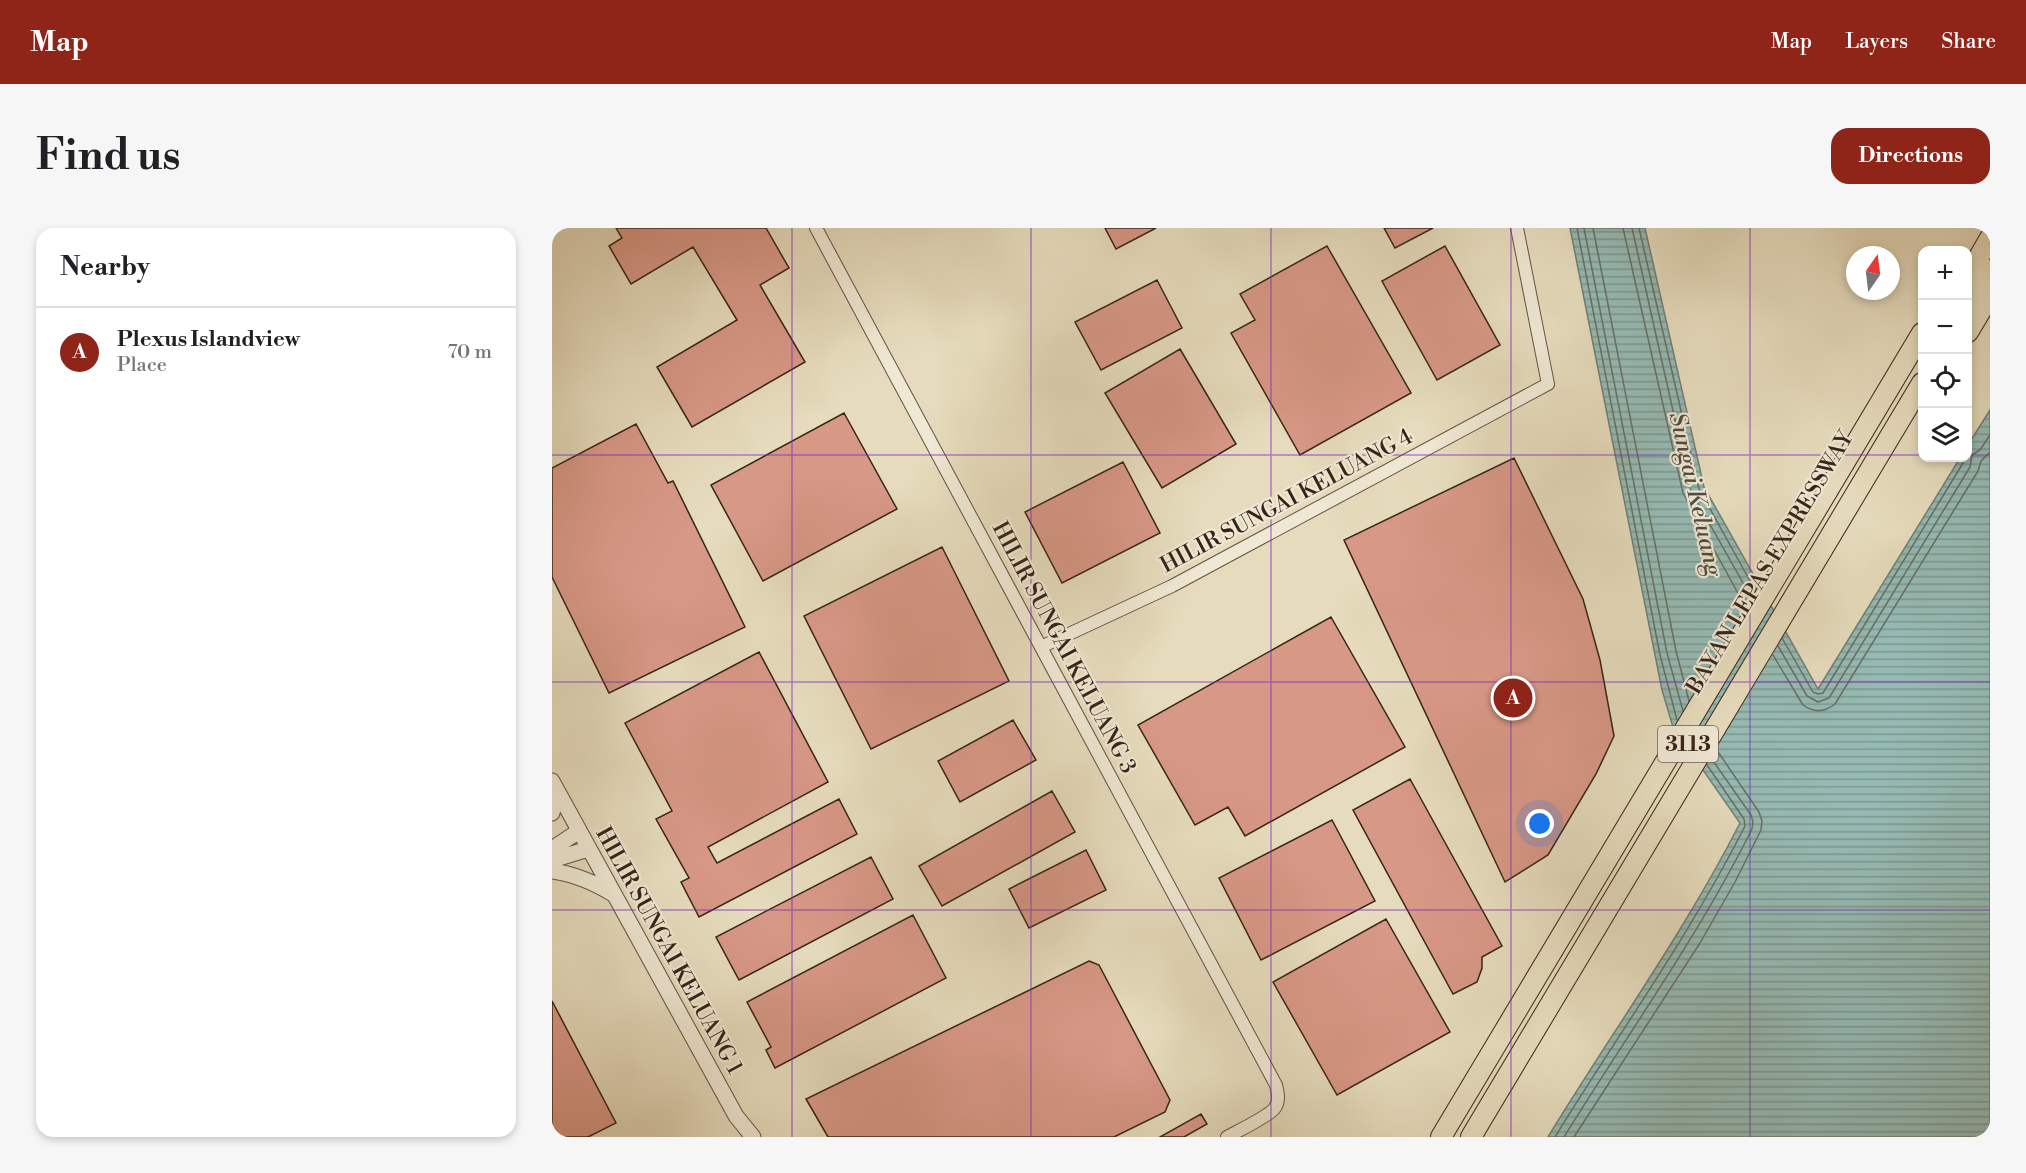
<!DOCTYPE html>
<meta charset="utf-8">
<style>
:root{--surface:#fff;--page:#f6f6f6;--text:#202124;--muted:#757577;--line:#e0e0e0;--accent:#8f2418}
body{margin:0;font-family:"Libre Bodoni",serif;background:var(--page);color:var(--text)}
.controls{position:absolute;right:18px;top:18px;display:grid;overflow:hidden;border-radius:12px;box-shadow:0 3px 9px #0003}
.controls button{width:54px;height:54px;display:grid;place-items:center;padding:0;border:0;border-bottom:2px solid var(--line);background:var(--surface);color:var(--text);font:30px sans-serif}
.compass{position:absolute;left:1294px;top:18px;width:54px;height:54px;border-radius:50%;background:var(--surface);box-shadow:0 3px 9px #0003;rotate:14deg}
.you{position:absolute;left:988px;top:596px;width:21px;height:21px;margin:-15px;border:4px solid #fff;border-radius:50%;background:#1a73e8;box-shadow:0 0 0 9px #1a73e833}
.badge{display:grid;place-items:center;width:39px;height:39px;border-radius:50%;background:var(--accent);color:#fff;font-size:20px;font-weight:700}
.pin{position:absolute;translate:-50% -50%;border:3px solid #fff;box-shadow:0 2px 6px #0006}
.list{margin:0;padding:0;list-style:none}
h2{display:flex;justify-content:space-between;align-items:center;height:78px;margin:0;padding:0 24px;font-size:26px}
h2 small{font-size:20px;font-weight:400;color:var(--muted)}
.list li{display:grid;grid-template-columns:39px 1fr auto;gap:18px;align-items:center;box-sizing:border-box;height:90px;padding:0 24px;border-top:2px solid var(--line)}
.list b{display:block;font-size:22px;white-space:nowrap}
.list p{margin:0;font-size:20px;white-space:nowrap;color:var(--muted)}
.list em{font-size:20px;font-style:normal;color:var(--muted)}
.icon{flex:none;width:33px;height:33px;fill:none;stroke:currentColor;stroke-width:2;stroke-linecap:round;stroke-linejoin:round}
.map{position:relative;flex:none;width:1438px;height:909px;overflow:hidden;border-radius:18px}
header{display:flex;align-items:center;gap:36px;box-sizing:border-box;height:84px;padding:0 30px;background:var(--accent);color:#fff}
header strong{font-size:28px}
nav{display:flex;gap:33px;margin-inline-start:auto;font-size:21px}
.intro{display:flex;align-items:center;justify-content:space-between;box-sizing:border-box;height:144px;padding:0 36px}
h1{margin:0;font-size:42px}
.button{padding:15px 27px;border-radius:18px;background:var(--accent);color:#fff;font-size:21px;font-weight:700}
main{display:flex;gap:36px;padding:0 36px}
aside{flex:1;background:var(--surface);border-radius:18px;box-shadow:0 3px 9px #0003}
.map>svg:first-child{display:block}
</style>
<header>
<strong>Map</strong>
<nav><a>Map</a><a>Layers</a><a>Share</a></nav>
</header>
<div class="intro"><h1>Find us</h1><a class="button">Directions</a></div>
<main>
<aside>
<h2>Nearby<small></small></h2>
<ul class="list">
<li><span class="badge">A</span><div><b>Plexus Islandview</b><p>Place</p></div><em>70 m</em></li>
</ul>
</aside>
<div class="map">
<svg width="1438" height="909" viewBox="0 0 1438 909">
<defs>
<pattern id="water-rules" width="6" height="5" patternUnits="userSpaceOnUse" patternTransform="scale(1.5)"><rect width="6" height="5" fill="#96bbb4"/><path d="M0 2.5h6" fill="none" stroke="#7b9892"/></pattern>
</defs>
<rect width="100%" height="100%" fill="#e6dcbd"/>
<filter id="stains"><feTurbulence type="fractalNoise" baseFrequency=".00333" numOctaves="4"/><feColorMatrix values="0 0 0 0 .2 0 0 0 0 .09 0 0 0 0 .02 0 0 0 .5 -.17"/></filter>
<radialGradient id="worn" r=".72"><stop offset=".6" stop-color="#630" stop-opacity="0"/><stop offset="1" stop-color="#630" stop-opacity=".3"/></radialGradient>
<path fill="url(#water-rules)" stroke="#707f76" stroke-width="1.5" d="M1018,0H1093L1152,259L1266,461L1408,230H1416V217L1438,182V909H996C1060,804 1132,705 1188,595L1121,499L1110,462Z"/>
<g fill="none" stroke-linecap="round" stroke-linejoin="round">
<path stroke="#667066" stroke-width="1.5" d="M1025,0L1108,427L1125,492
M1032,0L1115,425L1131,483
M1041,0L1124,423L1137,473
M1071,0L1131,265L1193,378
M1080,0L1139,263L1199,369
M1087,0L1147,261L1203,362
M1230,410L1261,464L1266,466L1271,465L1411,235L1412,230
M1226,418L1255,468L1266,474L1277,470L1418,239L1420,227L1428,222L1438,207
M1221,427L1251,477C1262,485 1273,484 1283,476L1426,243L1429,233L1438,224
M1003,909C1067,805 1138,707 1193,598L1192,591L1155,537
M1012,909C1075,807 1146,709 1200,601L1201,594L1199,587L1159,530
M1022,909L1148,715L1183,654L1209,602L1210,593L1207,584L1164,521"/>
</g>
<path fill="#d89886" stroke="#372419" stroke-width="1.5" d="M64,0H214L237,40L208,57L253,134L140,199L105,139L185,92L141,19L79,56L57,18L70,10Z
M553,0H604L564,21Z
M832,0H881L843,20Z
M775,18L859,165L748,227L679,105L703,92L688,66Z
M893,18L948,117L885,152L830,53Z
M605,52L630,100L549,142L523,94Z
M628,121L684,216L610,260L553,165Z
M292,185L345,281L211,353L159,257Z
M84,196L116,255L121,253L193,399L57,465L0,349V240Z
M962,230L1031,371L1048,432L1062,508L1044,546L996,627L953,654L792,312Z
M571,234L608,305L510,355L473,284Z
M390,319L457,453L319,521L252,388Z
M779,389L853,519L693,608L676,579L643,597L586,497Z
M207,424L276,554L156,619L165,635L287,571L305,606L147,689L129,654L137,650L104,591L120,583L73,495Z
M461,492L484,532L408,574L386,533Z
M858,551L950,718L930,729V740L925,754L901,766L801,582Z
M500,563L523,604L390,678L367,638Z
M780,592L823,673L709,732L667,650Z
M534,622L554,662L477,700L457,661Z
M319,629L341,671L187,752L164,709Z
M361,687L394,750L223,840L214,822L219,819L195,774Z
M834,691L898,804L785,867L721,754Z
M537,733L547,737L618,872L613,884L562,909H276L254,871Z
M0,773L64,895L36,909H0Z
M649,886L655,896L632,909H608Z"/>
<g fill="none" stroke-linecap="round" stroke-linejoin="round">
<g stroke="#635242" stroke-width="14">
<path id="minor" d="M264,0L724,857C726,865 728,874 722,881C715,889 686,903 675,909
M489,419L620,358L996,156L965,0"/>
</g>
<g stroke="#635242" stroke-width="17">
<path id="tertiary" d="M0,553L184,888L201,909
M0,585L5,563
M0,621L27,603
M0,632L36,621
M0,643C23,646 41,654 61,666"/>
</g>
<g stroke="#372419" stroke-width="22">
<path id="trunk" d="M1416,48L1438,10
M1416,80L1438,42
M1416,104L1437,69
M889,909L1370,105
M919,909L1370,155"/>
</g>
<use href="#minor" stroke="#efe8d4" stroke-width="12"/>
<use href="#tertiary" stroke="#efe8d4" stroke-width="15"/>
<use href="#trunk" stroke="#e6dcbd" stroke-width="20"/>
</g>
<path fill="none" stroke="#7b2cbf" stroke-width="1.5" stroke-opacity="0.55" d="M240,0V909M479,0V909M719,0V909M959,0V909M1198,0V909M0,227H1370M1416,227H1438M0,454H1438M0,682H1438"/>
<g text-anchor="middle" stroke-width="4.5" stroke-linejoin="round" paint-order="stroke">
<rect fill="#efe8d4" stroke="#6e5f51" stroke-width="1.5" x="1106" y="498" width="60" height="36" rx="4.5"/>
<g font-size="21" font-weight="bold" fill="#372419">
<text x="1136" y="523">3113</text>
</g>
<g font-size="22" fill="#372419" stroke="#efe8d4">
<text transform="translate(734 272) rotate(-28)" y="8">HILIR SUNGAI KELUANG 4</text>
<text transform="translate(1217 334) rotate(-59)" y="8">BAYAN LEPAS EXPRESSWAY</text>
<text transform="translate(513 419) rotate(62)" y="8">HILIR SUNGAI KELUANG 3</text>
<text transform="translate(118 722) rotate(61)" y="8">HILIR SUNGAI KELUANG 1</text>
</g>
<g font-size="24" font-style="italic" fill="#4f4a40" stroke="#efe8d4">
<text transform="translate(1144 266) rotate(77)" y="8">Sungai Keluang</text>
</g>
</g>
<rect width="100%" height="100%" filter="url(#stains)"/>
<rect width="100%" height="100%" fill="url(#worn)"/>
</svg>
<div class="controls">
<button>+</button>
<button>−</button>
<button><svg class="icon" aria-label="locate" viewBox="0 0 24 24"><circle cx="12" cy="12" r="6"/><path d="M12 2v4M12 18v4M2 12h4M18 12h4"/></svg></button>
<button><svg class="icon" aria-label="layers" viewBox="0 0 24 24"><path d="M12 4l9 5-9 5-9-5zM3 14l9 5 9-5"/></svg></button>
</div>
<svg class="compass" viewBox="-18 -18 36 36"><path d="M0-13l5 13h-10z" fill="#e53935"/><path d="M0 13l5-13h-10z" fill="#757577"/></svg>
<div class="you"></div>
<div class="pin badge" style="left:961px;top:470px">A</div>
</div>
</main>
